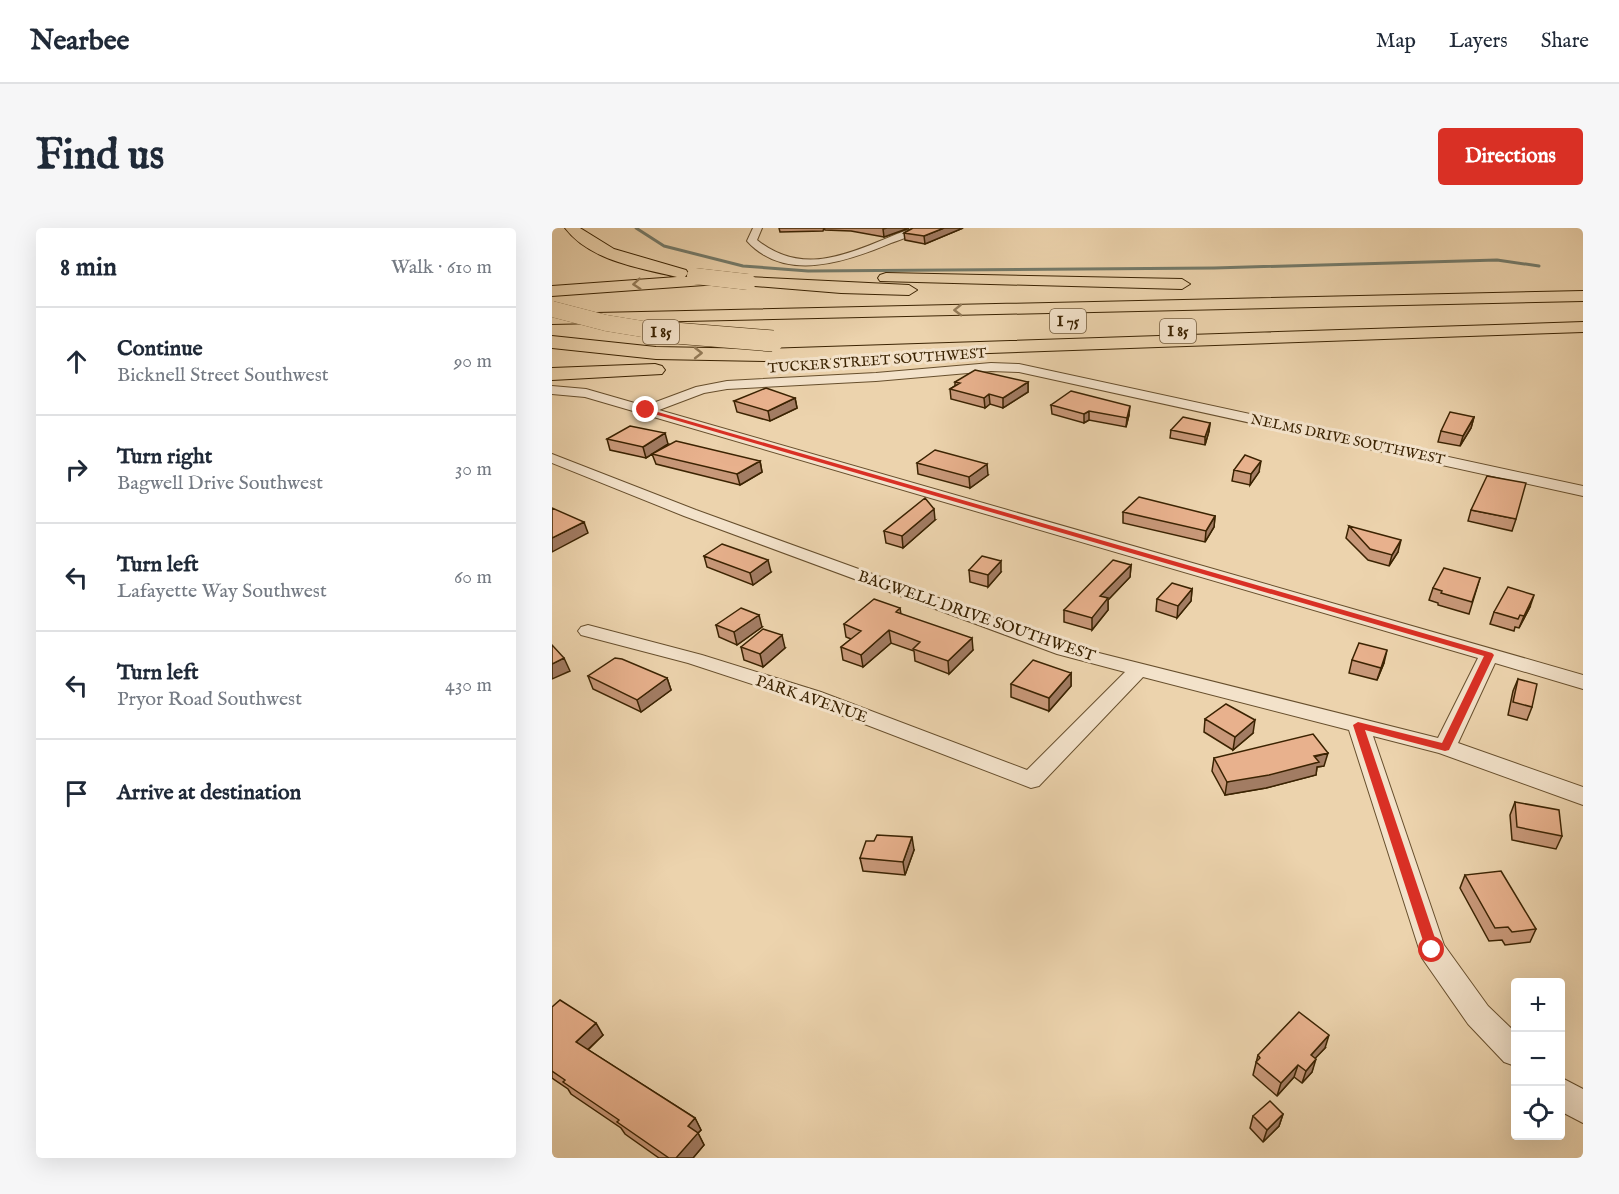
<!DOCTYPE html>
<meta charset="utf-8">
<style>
:root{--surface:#fff;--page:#f6f6f7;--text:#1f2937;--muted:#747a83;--line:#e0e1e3;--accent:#d93025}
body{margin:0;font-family:"IM FELL English",serif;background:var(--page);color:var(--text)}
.controls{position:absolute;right:18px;bottom:18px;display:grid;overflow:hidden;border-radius:6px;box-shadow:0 6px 24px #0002}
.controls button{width:54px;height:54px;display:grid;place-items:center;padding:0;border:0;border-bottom:2px solid var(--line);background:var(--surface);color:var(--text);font:30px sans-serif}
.stop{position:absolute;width:18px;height:18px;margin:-14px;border:4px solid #d93025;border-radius:50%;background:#fff}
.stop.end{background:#d93025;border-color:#fff;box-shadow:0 2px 6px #0008}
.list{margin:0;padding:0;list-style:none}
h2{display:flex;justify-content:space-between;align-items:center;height:78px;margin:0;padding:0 24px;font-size:26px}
h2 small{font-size:20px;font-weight:400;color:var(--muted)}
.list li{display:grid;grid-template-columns:39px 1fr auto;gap:18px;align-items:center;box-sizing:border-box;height:108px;padding:0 24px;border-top:2px solid var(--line)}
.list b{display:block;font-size:22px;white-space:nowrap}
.list p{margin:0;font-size:20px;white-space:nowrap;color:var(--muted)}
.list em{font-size:20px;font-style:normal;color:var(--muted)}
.icon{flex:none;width:33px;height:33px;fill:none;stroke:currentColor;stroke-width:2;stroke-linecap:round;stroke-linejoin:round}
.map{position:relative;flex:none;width:1031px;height:930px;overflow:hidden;border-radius:6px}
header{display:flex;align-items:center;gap:36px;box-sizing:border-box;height:84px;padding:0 30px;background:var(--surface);border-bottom:2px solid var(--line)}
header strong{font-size:28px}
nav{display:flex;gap:33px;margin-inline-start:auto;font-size:21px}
.intro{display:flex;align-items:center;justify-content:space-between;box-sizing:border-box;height:144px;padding:0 36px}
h1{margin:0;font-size:42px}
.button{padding:15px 27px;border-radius:6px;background:var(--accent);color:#fff;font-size:21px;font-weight:700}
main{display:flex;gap:36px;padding:0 36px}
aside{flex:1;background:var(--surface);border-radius:6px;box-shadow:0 6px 24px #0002}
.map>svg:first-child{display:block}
</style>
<header>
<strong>Nearbee</strong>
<nav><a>Map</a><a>Layers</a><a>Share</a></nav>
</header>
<div class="intro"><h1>Find us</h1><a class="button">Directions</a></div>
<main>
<aside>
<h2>8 min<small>Walk · 610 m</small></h2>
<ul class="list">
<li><svg class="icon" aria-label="ahead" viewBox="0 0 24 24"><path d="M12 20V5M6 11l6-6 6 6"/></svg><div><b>Continue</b><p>Bicknell Street Southwest</p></div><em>90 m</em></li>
<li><svg class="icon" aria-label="right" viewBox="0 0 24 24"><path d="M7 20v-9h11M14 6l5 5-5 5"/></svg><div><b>Turn right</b><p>Bagwell Drive Southwest</p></div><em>30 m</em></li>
<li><svg class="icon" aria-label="left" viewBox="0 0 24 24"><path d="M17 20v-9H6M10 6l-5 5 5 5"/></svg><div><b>Turn left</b><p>Lafayette Way Southwest</p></div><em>60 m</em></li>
<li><svg class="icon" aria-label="left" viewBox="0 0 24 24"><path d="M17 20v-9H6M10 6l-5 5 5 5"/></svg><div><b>Turn left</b><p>Pryor Road Southwest</p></div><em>430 m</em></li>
<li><svg class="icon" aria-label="arrive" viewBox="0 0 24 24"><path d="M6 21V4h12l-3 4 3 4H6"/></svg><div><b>Arrive at destination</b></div></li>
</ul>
</aside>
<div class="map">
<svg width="1031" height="930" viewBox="0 0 1031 930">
<rect width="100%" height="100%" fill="#ecd3ad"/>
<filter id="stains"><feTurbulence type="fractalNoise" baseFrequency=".00333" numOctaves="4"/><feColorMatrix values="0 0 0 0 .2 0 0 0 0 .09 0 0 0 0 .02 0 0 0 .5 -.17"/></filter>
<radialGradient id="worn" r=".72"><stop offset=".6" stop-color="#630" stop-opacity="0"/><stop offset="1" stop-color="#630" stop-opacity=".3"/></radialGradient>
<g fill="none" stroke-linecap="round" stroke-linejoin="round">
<path stroke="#747b6b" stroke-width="3" d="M84,0L112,18L191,38L256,43L662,40L945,32L987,38"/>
<g stroke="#674f2d" stroke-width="2">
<path id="street" d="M201,0H210L205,12C245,44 285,31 328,13C343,7 356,0 372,0C364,7 350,11 339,15C294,34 233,55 195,13Z
M439,135L467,136L1031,258V268L467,144L439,143L324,153L175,161L152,165L107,182L1031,447V461L943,435L906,515L1031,559V577L887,525L821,508L892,717L936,778L963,804V838L952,834L916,796L870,730L797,502L591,449L487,558L479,560L255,474L136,435L29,407L26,403L29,399L36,397L150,427L269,464L475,542L573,444L505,426L132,288L0,235V226L144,282L519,418L886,510L926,430L33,169L0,166V158L34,161L93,178L144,159L175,153L324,145Z
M1008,849L1031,861V895L1008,883Z"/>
</g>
<g stroke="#3b2302" stroke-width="2">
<path id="highway" d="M13,0H28L62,21L134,42L136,45L133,49L180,45L188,50L180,55L0,68V58L125,49C88,40 38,33 13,0Z
M334,45L630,51L638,56L630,61L328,53L326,50L328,47Z
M196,49L357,57L365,62L357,67L289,65L190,57L188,54Z
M1031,63V73L0,96V86Z
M1031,94V104L212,133L104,131L0,120V108L104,119L212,121Z
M103,136L110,138L113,142L110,146L0,152V140Z"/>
</g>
<use href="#street" fill="#f3e2ca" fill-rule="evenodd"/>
<use href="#highway" fill="#ecd3ad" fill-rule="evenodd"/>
<g stroke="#3b2302" stroke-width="16" stroke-linecap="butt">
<path id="highway-bridge-far1" d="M143,48L196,54
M0,81L54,95L109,104"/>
</g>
<g stroke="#3b2302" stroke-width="22" stroke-linecap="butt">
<path id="highway-bridge" d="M98,103L221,113"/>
</g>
<use href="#highway-bridge-far1" stroke="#ecd3ad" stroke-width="16"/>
<use href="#highway-bridge" stroke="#ecd3ad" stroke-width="21"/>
</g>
<path fill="#c89879" stroke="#3b2302" stroke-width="1.5" d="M227,0H272L271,3L228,4Z
M272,0H357L332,9L299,3L273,2Z
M361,0H411L373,16L353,12L352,5Z
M403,154H476V164L451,180L438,176L433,180L399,171L398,161L403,158Z
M243,170L245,180L218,193L185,184L182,173Z
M499,177L577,187L574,199L537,192L532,195L500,186Z
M922,189L919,200L908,218L886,214L889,203Z
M658,195L657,203L653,217L618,210L619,202Z
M55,211L116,216L104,224L208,233L210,244L188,257L104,236L100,226L94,230L58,222Z
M365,235L436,247L418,260L366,246Z
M682,242L707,244L698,257L680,253Z
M919,282L964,291L960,303L916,293Z
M571,284L663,288L662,299L653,314L571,295Z
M383,292L351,320L334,315L332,303Z
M797,298L846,324L837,338L816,332L794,310Z
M152,328L219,344L201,357L155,339Z
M579,337L578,349L556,372V382L540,402L512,394V382Z
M417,342L449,344L436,359L418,354Z
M928,350L917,386L886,377V375L877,372L881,360Z
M640,361L639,373L625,390L604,383L605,371Z
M978,379L967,400L963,399L962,403L938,396L942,384Z
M348,380L349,386L421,422L397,446L363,433L362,423L339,415L311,439L291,432L289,419L299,411L294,409L292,396Z
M164,397L210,399L185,417L167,409Z
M189,419L233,420L211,439L192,432Z
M800,432L832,435L825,452L797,445Z
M519,445V458L497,483L459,469V456Z
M36,448L115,450L119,462L89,484L41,461Z
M966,451L980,479L975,492L956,487L961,463Z
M653,491L701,505L681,522L652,504Z
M662,530L772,538L765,539L764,547L714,560L673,567L660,543Z
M963,574L1010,608L1004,621L960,612L958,587Z
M362,622L353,647L311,643L308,630Z
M913,647L984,701L978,714L953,717L950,712L937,713L908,660Z
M0,779L51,807L36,822L143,890L149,902L146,905L152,917L141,930H107L73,906L69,900L19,866L16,861L0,850Z
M773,820L763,830L760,844L750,855L742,849L725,868L701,847L706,827Z
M731,886L727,898L711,914L698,900L701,888Z"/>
<path fill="#a27c63" stroke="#3b2302" stroke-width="1.5" d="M335,0H357L332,9L331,1Z
M392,0H411L373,16L372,8Z
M476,154V164L451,180V170Z
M437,166L438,176L433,180L432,170Z
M243,170L245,180L218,193L216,183Z
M578,178L577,187L574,199L575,190Z
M537,183V192L532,195V186Z
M922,189L919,200L908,218L911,208Z
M658,195L657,203L653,217V209Z
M113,205L116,216L94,230L91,219Z
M208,233L210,244L188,257L185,246Z
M709,233L707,244L698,257L699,246Z
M435,236L436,247L418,260L417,249Z
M382,281L383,292L351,320L350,308Z
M663,288L662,299L653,314L654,303Z
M32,294L36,305L0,324V310Z
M849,312L846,324L837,338L840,327Z
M216,332L219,344L201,357L198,345Z
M449,333V344L436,359V347Z
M579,337L578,349L556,372V382L540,402V390L548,368Z
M640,361L639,373L625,390L626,378Z
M982,367L978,379L967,400L972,388Z
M207,387L210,399L185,417L182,404Z
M337,402L339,415L311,439L309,427Z
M230,407L233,420L211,439L208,426Z
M420,410L421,422L397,446L396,433Z
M835,422L832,435L825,452Z
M12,430L18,443L0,451V436Z
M519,445V458L497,483V470Z
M115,450L119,462L89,484L85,472Z
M703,492L701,505L681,522L683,509Z
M776,525L772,538L765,539L764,547L714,560L673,567L675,554Z
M360,609L362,622L353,647L351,634Z
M44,795L51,807L31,826L24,814Z
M777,807L773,820L755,839L759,827Z
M764,831L760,844L750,855L754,843Z
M746,837L742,849L725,868L729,855Z
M731,886L727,898L711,914L715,902Z
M143,890L149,902L146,905L152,917L141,930H124L136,898Z"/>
<path fill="#e8b18d" stroke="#3b2302" stroke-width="1.5" d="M361,0H392L372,8L352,5Z
M423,142L476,154L451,170L437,166L432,170L398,161L408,155L403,154Z
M214,160L243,170L216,183L182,173Z
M519,163L578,178L575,190L537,183L532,186L499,177Z
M898,184L922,189L911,208L889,203Z
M631,189L658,195L653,209L619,202Z
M78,198L113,205L91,219L55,211Z
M124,213L208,233L185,246L100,226Z
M383,222L435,236L417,249L365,235Z
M693,227L709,233L699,246L682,242Z
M935,248L974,255L964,291L919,282Z
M587,269L663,288L654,303L571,284Z
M373,270L382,281L350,308L332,303Z
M0,280L32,294L0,310Z
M797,298L849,312L840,327L818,321Z
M170,316L216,332L198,345L152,328Z
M430,328L449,333L436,347L417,342Z
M561,332L579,337L548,368L556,370L540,390L512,382Z
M892,340L928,350L920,374L889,365L890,363L881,360Z
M620,355L640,361L626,378L605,371Z
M956,359L982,367L972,388L968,387L966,391L942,384Z
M322,371L348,380L344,384L420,410L396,433L361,421L368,414L337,402L309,427L289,419L309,403L292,396Z
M189,380L207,387L182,404L164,397Z
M211,401L230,407L208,426L189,419Z
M807,415L835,422L829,440L800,432Z
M0,417L12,430L0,436Z
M63,430L70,431L115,450L85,472L36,448Z
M481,432L519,445L497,470L459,456Z
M966,451L985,456L980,479L961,474Z
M674,476L703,492L683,509L653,491Z
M761,506L776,525L762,528L767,534L717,547L675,554L662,530Z
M963,574L1007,582L1010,608L965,599Z
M325,607L360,609L351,634L308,630L314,613H322Z
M949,643L984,701L960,704L956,699L943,700L913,647Z
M8,772L44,795L24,814L143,890L136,898L146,905L124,930H117L65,894L67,892L11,854L13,852L0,843V779Z
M747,784L777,807L759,827L764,831L754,843L746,837L729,855L704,834L708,830L706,827Z
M718,873L731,886L715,902L701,888Z"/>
<defs><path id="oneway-chevron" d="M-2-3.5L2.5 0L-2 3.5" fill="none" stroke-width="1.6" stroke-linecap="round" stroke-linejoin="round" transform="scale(1.5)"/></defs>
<g stroke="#947b58">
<use href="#oneway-chevron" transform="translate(85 56) rotate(175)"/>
<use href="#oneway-chevron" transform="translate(406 82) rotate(179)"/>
<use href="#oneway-chevron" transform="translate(146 125)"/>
</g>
<path fill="#d93025" d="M92,180L940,425L942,427L897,522L893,523L813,502L887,722L885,725L880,727L874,722L801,497L806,494L890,515L932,428L92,183Z"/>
<g text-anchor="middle" stroke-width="6" stroke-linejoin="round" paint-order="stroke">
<g font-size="14" fill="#3b2302" stroke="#f3e2ca">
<text transform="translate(325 132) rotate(-4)" y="5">TUCKER STREET SOUTHWEST</text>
<text transform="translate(796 211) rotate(12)" y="5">NELMS DRIVE SOUTHWEST</text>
</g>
<g fill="#f3e2ca" stroke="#725c3e" stroke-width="1.5">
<rect x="498" y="81" width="36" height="24" rx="4.5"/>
<rect x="608" y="91" width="36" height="24" rx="4.5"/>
<rect x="91" y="92" width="36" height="24" rx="4.5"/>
</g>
<g font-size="15" font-weight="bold" fill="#3b2302">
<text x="516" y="98">I 75</text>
<text x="626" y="108">I 85</text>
<text x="109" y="109">I 85</text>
</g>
<g font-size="16" fill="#3b2302" stroke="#f3e2ca">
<text transform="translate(425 387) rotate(19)" y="6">BAGWELL DRIVE SOUTHWEST</text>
<text transform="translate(260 470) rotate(19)" y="6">PARK AVENUE</text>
</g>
</g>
<rect width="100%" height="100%" filter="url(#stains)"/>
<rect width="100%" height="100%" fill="url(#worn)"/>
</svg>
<div class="controls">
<button>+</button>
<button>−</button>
<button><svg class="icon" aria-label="locate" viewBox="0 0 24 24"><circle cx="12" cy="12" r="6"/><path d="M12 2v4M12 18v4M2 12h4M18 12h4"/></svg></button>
</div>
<div class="stop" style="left:880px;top:722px"></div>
<div class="stop end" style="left:94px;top:182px"></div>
</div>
</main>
